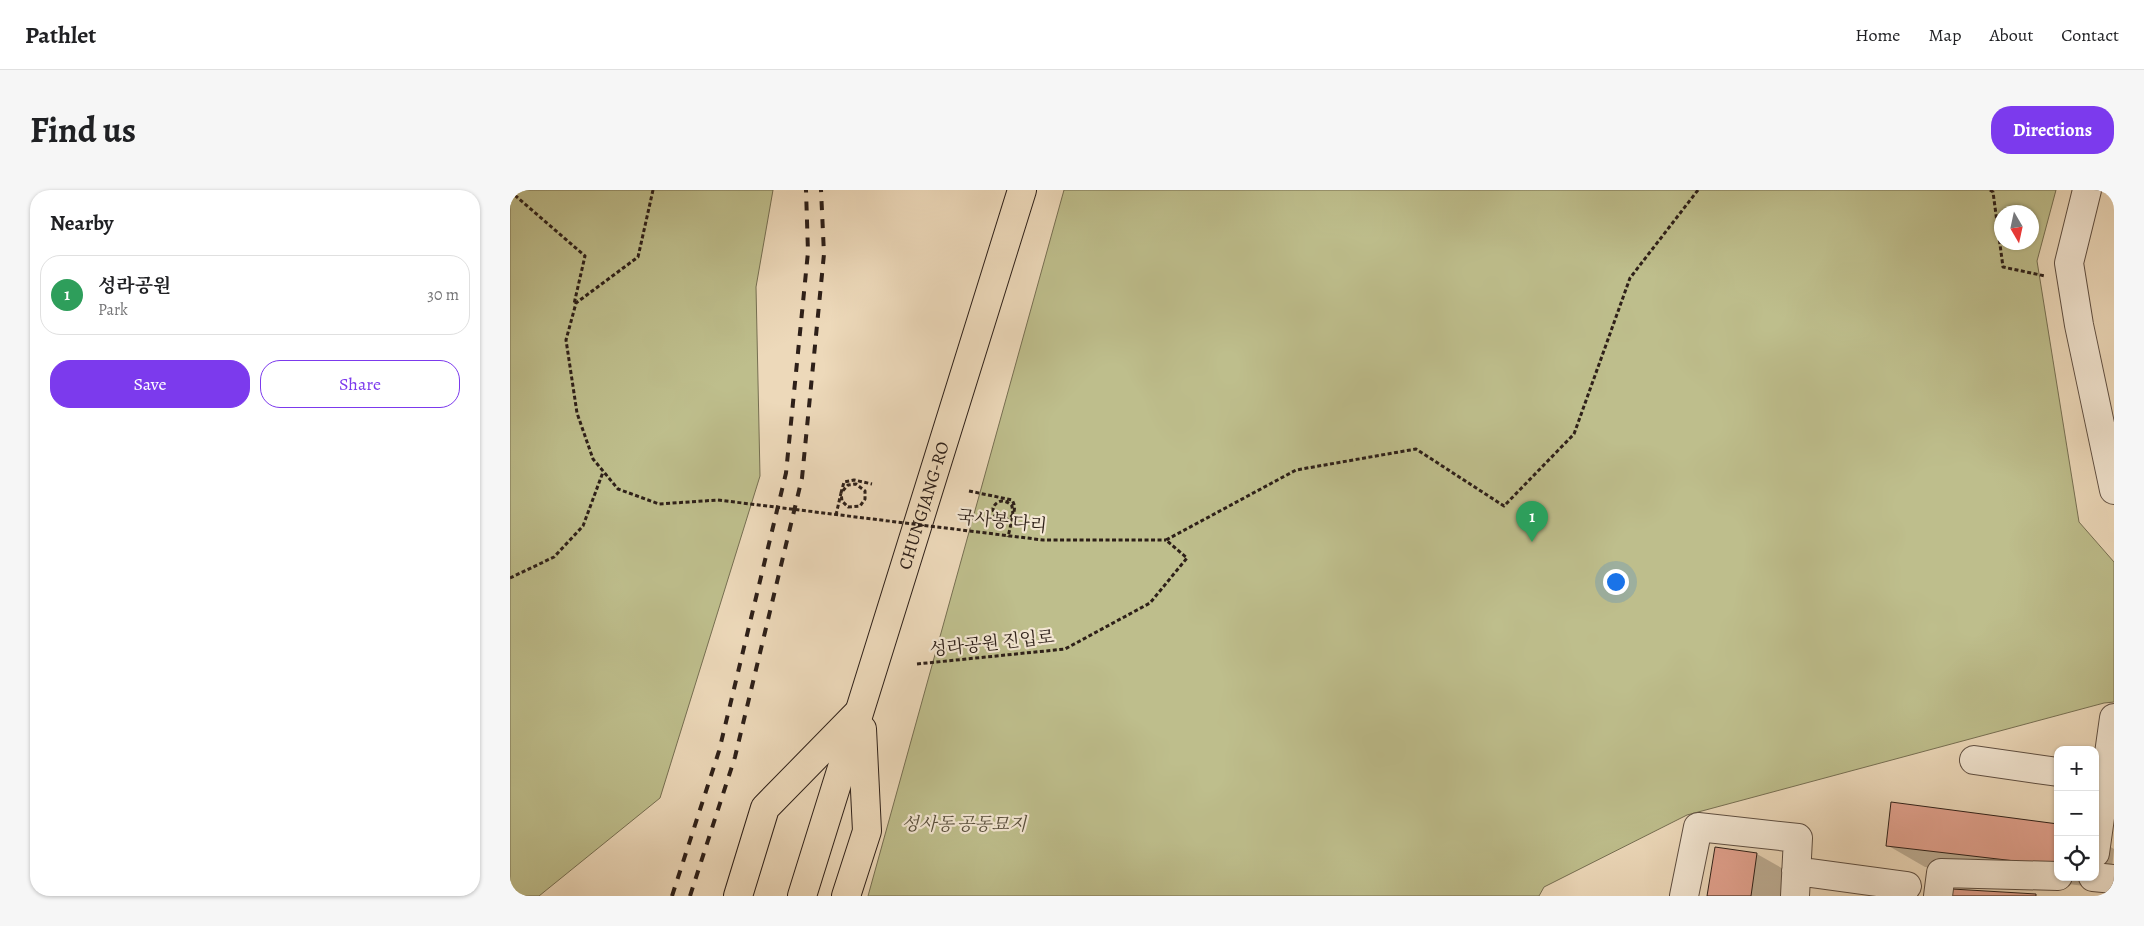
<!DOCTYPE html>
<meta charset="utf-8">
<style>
:root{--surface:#fff;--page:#f6f6f6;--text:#202124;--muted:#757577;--line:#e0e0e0;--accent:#7c3aed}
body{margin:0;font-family:Alegreya,"Noto Serif KR",serif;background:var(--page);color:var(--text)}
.controls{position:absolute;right:15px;bottom:15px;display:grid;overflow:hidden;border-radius:10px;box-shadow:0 1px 4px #0004}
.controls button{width:45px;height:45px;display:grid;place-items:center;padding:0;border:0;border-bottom:1px solid var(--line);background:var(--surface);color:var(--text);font:25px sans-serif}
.compass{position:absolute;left:1484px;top:15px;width:45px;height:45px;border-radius:50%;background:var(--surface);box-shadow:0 1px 4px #0004;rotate:171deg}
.you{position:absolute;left:1105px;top:391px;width:18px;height:18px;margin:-12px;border:4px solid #fff;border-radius:50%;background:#1a73e8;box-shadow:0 0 0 8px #1a73e833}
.badge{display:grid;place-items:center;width:32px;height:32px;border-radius:50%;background:var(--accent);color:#fff;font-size:16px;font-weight:700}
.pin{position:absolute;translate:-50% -41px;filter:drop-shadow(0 1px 2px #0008)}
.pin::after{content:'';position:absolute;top:26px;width:18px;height:15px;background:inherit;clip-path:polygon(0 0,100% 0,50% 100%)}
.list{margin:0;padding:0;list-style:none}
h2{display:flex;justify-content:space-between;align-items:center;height:65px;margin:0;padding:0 20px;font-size:21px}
h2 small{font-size:16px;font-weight:400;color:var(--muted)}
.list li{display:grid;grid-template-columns:32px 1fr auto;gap:15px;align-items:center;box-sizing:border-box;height:80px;margin:0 10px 10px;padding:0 10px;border:1px solid var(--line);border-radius:20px}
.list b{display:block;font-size:19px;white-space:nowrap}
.list p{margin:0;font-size:16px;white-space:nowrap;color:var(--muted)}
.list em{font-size:16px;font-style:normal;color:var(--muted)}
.actions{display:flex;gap:10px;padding:15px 20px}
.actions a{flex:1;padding:11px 0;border:1px solid var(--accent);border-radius:20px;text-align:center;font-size:18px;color:var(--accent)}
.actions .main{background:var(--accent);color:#fff}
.icon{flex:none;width:28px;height:28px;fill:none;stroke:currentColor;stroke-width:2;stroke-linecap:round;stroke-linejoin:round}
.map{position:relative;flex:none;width:1604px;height:706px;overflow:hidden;border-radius:20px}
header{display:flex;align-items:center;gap:30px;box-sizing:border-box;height:70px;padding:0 25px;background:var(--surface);border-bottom:1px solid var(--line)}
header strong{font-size:24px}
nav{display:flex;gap:28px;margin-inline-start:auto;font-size:18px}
.intro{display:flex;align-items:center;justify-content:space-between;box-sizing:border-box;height:120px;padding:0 30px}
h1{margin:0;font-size:35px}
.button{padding:12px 22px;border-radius:20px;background:var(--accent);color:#fff;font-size:18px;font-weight:700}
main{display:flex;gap:30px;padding:0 30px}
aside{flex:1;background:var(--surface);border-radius:20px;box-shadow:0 1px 4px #0004}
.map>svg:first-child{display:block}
</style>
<header>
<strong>Pathlet</strong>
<nav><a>Home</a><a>Map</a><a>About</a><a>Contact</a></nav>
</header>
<div class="intro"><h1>Find us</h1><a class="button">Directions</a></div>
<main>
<aside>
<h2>Nearby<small></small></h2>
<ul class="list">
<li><span class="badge" style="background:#2e9e5b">1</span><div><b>성라공원</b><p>Park</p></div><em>30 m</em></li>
</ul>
<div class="actions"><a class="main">Save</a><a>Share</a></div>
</aside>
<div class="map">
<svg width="1604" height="706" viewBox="0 0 1604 706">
<rect width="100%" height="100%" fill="#edd9ba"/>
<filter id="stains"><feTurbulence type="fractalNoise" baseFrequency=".004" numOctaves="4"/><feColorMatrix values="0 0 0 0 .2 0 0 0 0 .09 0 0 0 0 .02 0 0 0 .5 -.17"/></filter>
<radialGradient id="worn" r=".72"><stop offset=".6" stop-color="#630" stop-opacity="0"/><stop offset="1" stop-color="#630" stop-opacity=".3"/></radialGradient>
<path fill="#bebe8c" stroke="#766f52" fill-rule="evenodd" d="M0,0H263L246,97L250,286L150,608L29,706H0Z
M554,0H1546L1527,71L1569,332L1604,372V512L1594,513L1177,625L1034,697L1029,706H358ZM1522,22V52H1492V22Z"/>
<path fill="#0003" d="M1382,613L1548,687H1585V648L1604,659L1600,699L1415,677L1377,655Z
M1206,659L1247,664L1284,685L1281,706H1198Z"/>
<path fill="#e4a390" stroke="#2e2019" d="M1381,612L1548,634V676L1376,656Z
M1205,657L1247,663L1241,706H1197Z
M1442,699L1526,704V706H1441Z"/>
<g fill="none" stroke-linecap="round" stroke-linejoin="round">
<g stroke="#5e4e41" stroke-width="30">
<path id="minor" d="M1577,0L1559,73L1569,135L1604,300
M1464,570L1548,582
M1585,663L1604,528
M1286,681L1397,696
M1583,687L1604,689
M1174,706L1188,637L1288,648L1285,706
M1428,706L1431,683L1548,686"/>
</g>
<g stroke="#2e2019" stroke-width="30">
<g id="major">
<path d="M228,706L255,618L348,523"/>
<path id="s1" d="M292,706L512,0"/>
<path d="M336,706L357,641L352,539"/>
</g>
</g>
<path stroke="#2e2019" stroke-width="3" stroke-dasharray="4 2.5" stroke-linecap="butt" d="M143,0L128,67L66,113L56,150L67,223L83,269L108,299L149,314L208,310
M1480,0L1483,2L1493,77L1535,86
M0,1L75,66L64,114
M459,301L502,310C513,328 484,341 483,318C487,309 496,309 502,316L503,325L498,347
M326,325L331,303L332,311L338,317L350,316L355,309V301L346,294L338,295L331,303L334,292L344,290L362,294
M0,388L44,367L73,336L93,282
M407,474L555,459L640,413L677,368L656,350L786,280L906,259L994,316L1064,244L1120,88L1188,0"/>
<use href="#minor" stroke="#f3e6d2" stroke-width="28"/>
<use href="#major" stroke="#edd9ba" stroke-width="28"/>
<path stroke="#2e2019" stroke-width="4" stroke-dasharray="9 9" stroke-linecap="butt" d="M162,706L209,561L276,283L298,62L296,0
M180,706L225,567L292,288L314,64L311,0"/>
<path stroke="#2e2019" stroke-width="3" stroke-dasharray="4 2.5" stroke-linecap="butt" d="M208,310L533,350H656"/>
</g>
<g text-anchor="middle" stroke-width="4.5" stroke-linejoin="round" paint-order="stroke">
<g font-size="18" fill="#2e2019" stroke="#f3e6d2">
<text dy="6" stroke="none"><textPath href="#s1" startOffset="409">CHUNGJANG-RO</textPath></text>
<text transform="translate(492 331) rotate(6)" y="6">국사봉 다리</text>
<text transform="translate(482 453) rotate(-6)" y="6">성라공원 진입로</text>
</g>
<g font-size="18" font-style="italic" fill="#594f3c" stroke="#f3e6d2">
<text x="454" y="640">성사동 공동묘지</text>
</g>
</g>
<rect width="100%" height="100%" filter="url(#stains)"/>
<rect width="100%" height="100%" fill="url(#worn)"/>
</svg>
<div class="controls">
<button>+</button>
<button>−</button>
<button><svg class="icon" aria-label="locate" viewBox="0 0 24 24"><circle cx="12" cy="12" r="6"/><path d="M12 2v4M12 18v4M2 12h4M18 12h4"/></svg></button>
</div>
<svg class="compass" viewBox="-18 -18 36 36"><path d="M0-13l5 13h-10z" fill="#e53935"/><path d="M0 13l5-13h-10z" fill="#757577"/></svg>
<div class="you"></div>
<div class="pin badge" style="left:1022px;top:352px;background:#2e9e5b">1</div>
</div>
</main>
